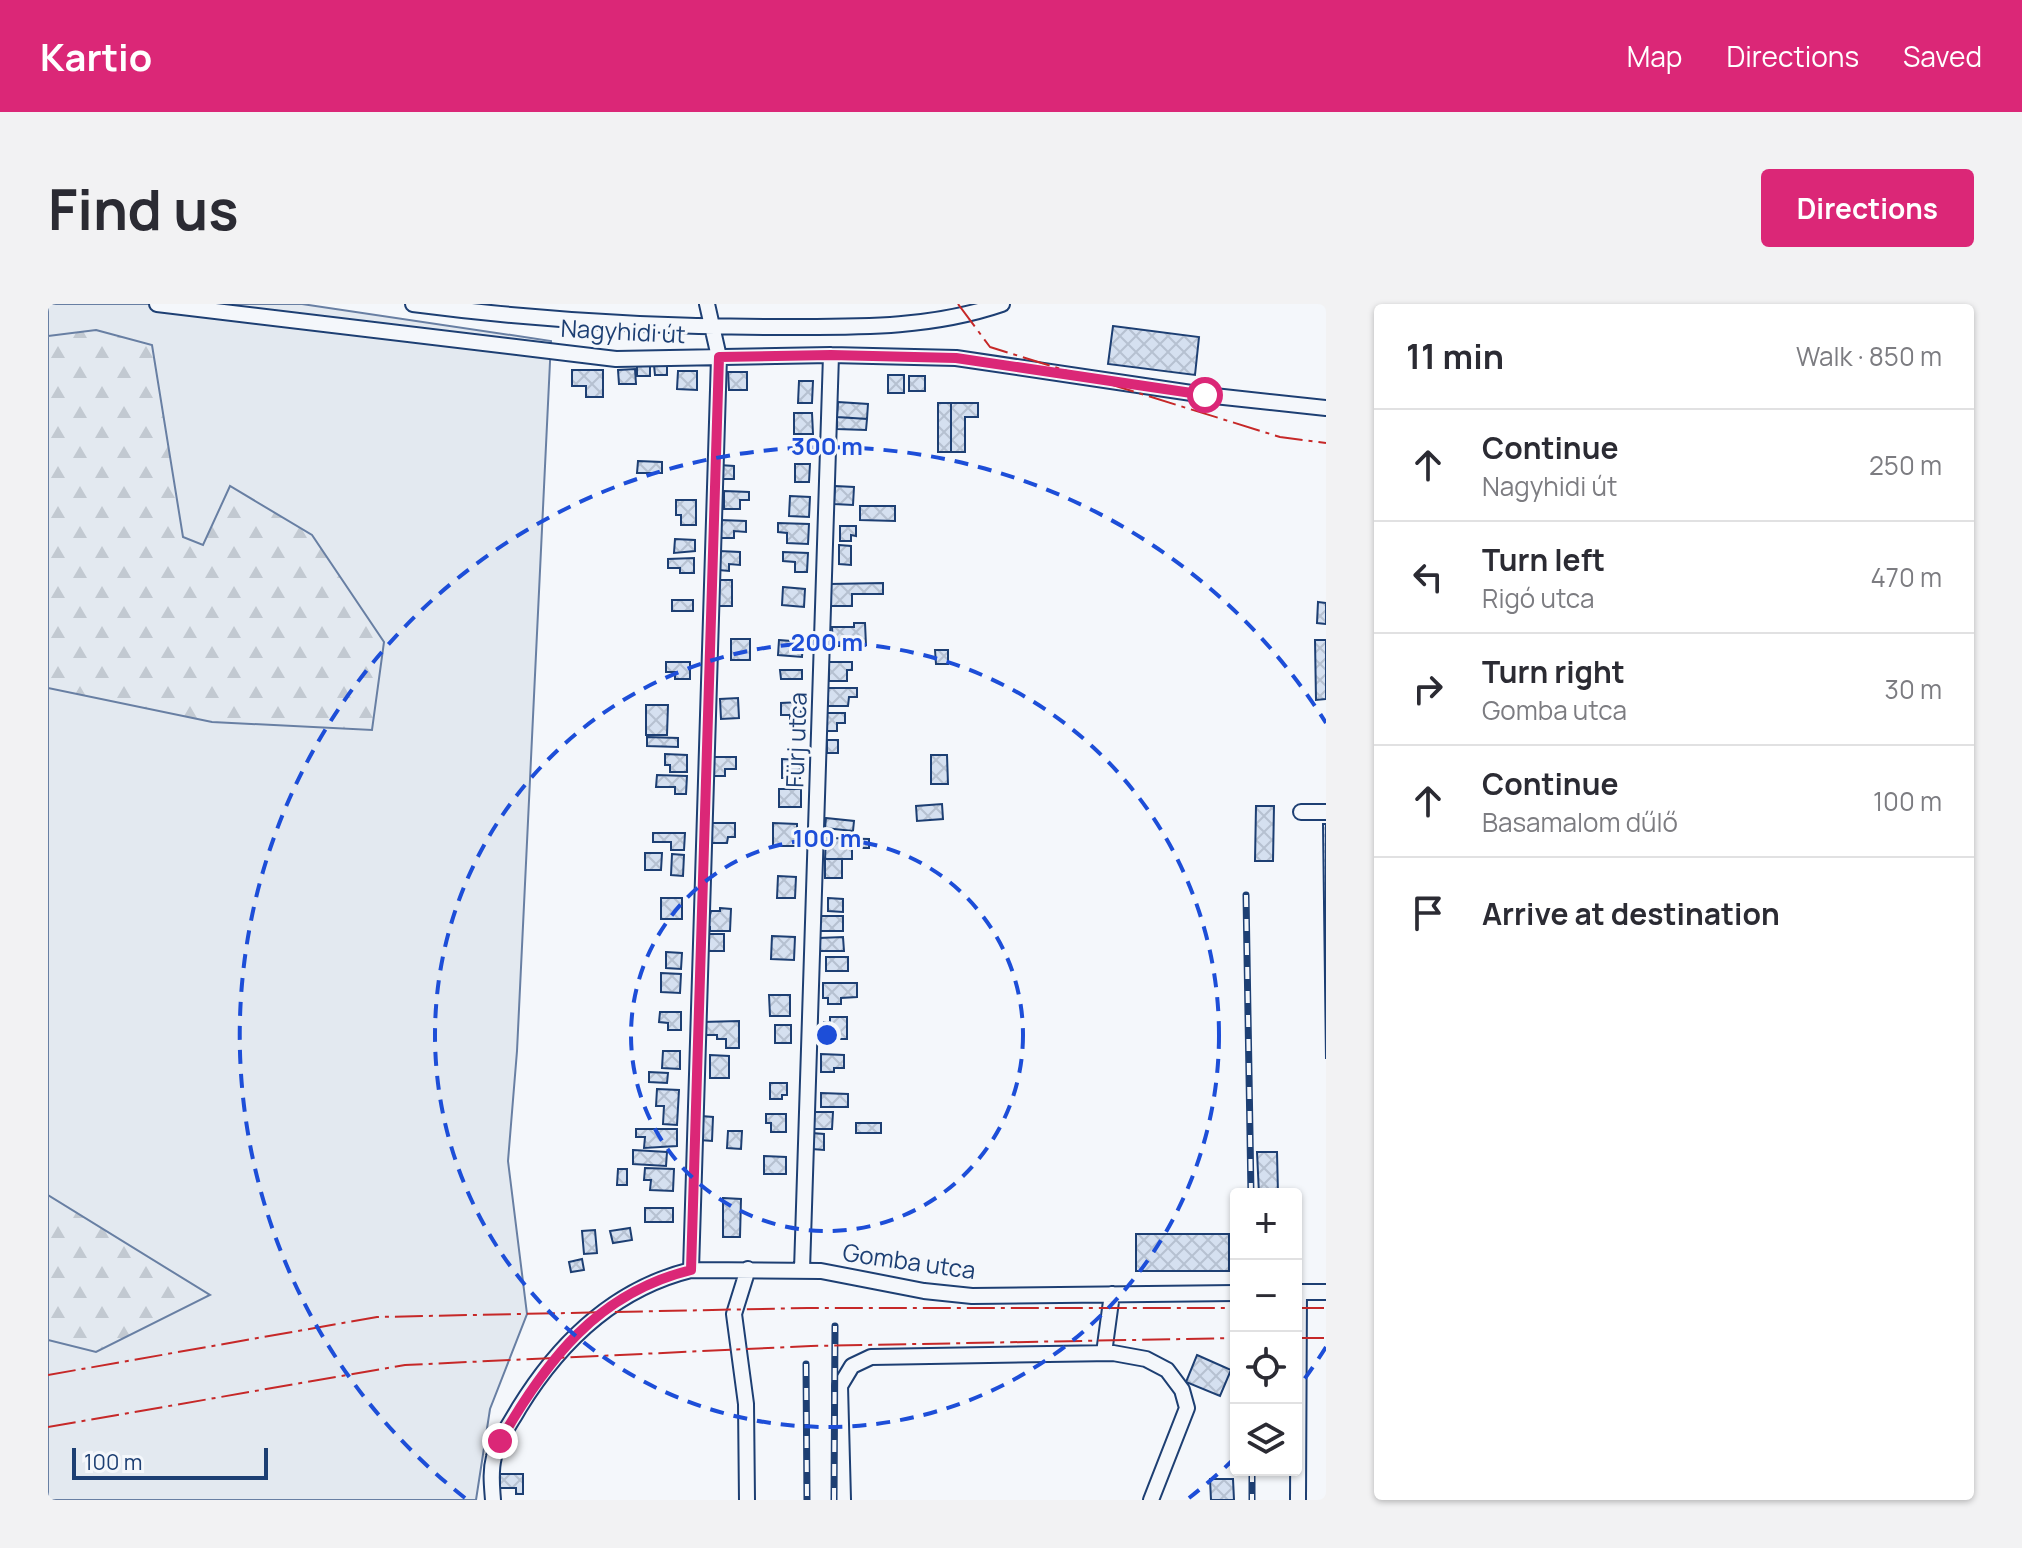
<!DOCTYPE html>
<meta charset="utf-8">
<style>
:root{--surface:#fff;--page:#f2f2f3;--text:#2b2b33;--muted:#7c7c81;--line:#e1e1e2;--accent:#db2777}
body{margin:0;font-family:Manrope,sans-serif;background:var(--page);color:var(--text)}
.controls{position:absolute;right:24px;bottom:24px;display:grid;overflow:hidden;border-radius:8px;box-shadow:0 2px 6px #0004}
.controls button{width:72px;height:72px;display:grid;place-items:center;padding:0;border:0;border-bottom:2px solid var(--line);background:var(--surface);color:var(--text);font:40px sans-serif}
.scale{position:absolute;left:24px;bottom:20px;width:196px;box-sizing:border-box;padding-left:8px;border:4px solid #1d3f73;border-top:0;font-size:22px;line-height:28px;white-space:nowrap;color:#1d3f73;-webkit-text-stroke:6px #f4f7fb;paint-order:stroke}
.stop{position:absolute;width:24px;height:24px;margin:-18px;border:6px solid #db2777;border-radius:50%;background:#fff}
.stop.end{background:#db2777;border-color:#fff;box-shadow:0 2px 8px #0008}
.list{margin:0;padding:0;list-style:none}
h2{display:flex;justify-content:space-between;align-items:center;height:104px;margin:0;padding:0 32px;font-size:34px}
h2 small{font-size:26px;font-weight:400;color:var(--muted)}
.list li{display:grid;grid-template-columns:52px 1fr auto;gap:24px;align-items:center;box-sizing:border-box;height:112px;padding:0 32px;border-top:2px solid var(--line)}
.list b{display:block;font-size:30px;white-space:nowrap}
.list p{margin:0;font-size:26px;white-space:nowrap;color:var(--muted)}
.list em{font-size:26px;font-style:normal;color:var(--muted)}
.icon{flex:none;width:44px;height:44px;fill:none;stroke:currentColor;stroke-width:2;stroke-linecap:round;stroke-linejoin:round}
.map{position:relative;flex:none;width:1278px;height:1196px;overflow:hidden;border-radius:8px}
header{display:flex;align-items:center;gap:48px;box-sizing:border-box;height:112px;padding:0 40px;background:var(--accent);color:#fff}
header strong{font-size:38px}
nav{display:flex;gap:44px;margin-inline-start:auto;font-size:28px}
.intro{display:flex;align-items:center;justify-content:space-between;box-sizing:border-box;height:192px;padding:0 48px}
h1{margin:0;font-size:56px}
.button{padding:20px 36px;border-radius:8px;background:var(--accent);color:#fff;font-size:28px;font-weight:700}
main{display:flex;gap:48px;padding:0 48px}
aside{flex:1;background:var(--surface);border-radius:8px;box-shadow:0 2px 6px #0004}
.map>svg:first-child{display:block}
</style>
<header>
<strong>Kartio</strong>
<nav><a>Map</a><a>Directions</a><a>Saved</a></nav>
</header>
<div class="intro"><h1>Find us</h1><a class="button">Directions</a></div>
<main>
<div class="map">
<svg width="1278" height="1196" viewBox="0 0 1278 1196">
<defs>
<pattern id="forest-firs" width="22" height="20" patternUnits="userSpaceOnUse" patternTransform="scale(2)"><rect width="22" height="20" fill="#e3e9f0"/><path d="M5 1l3.5 6h-7zM16 11l3.5 6h-7z" fill="#c2c9d1"/></pattern>
<pattern id="building-cross-hatch" width="8" height="8" patternUnits="userSpaceOnUse" patternTransform="scale(2)"><rect width="8" height="8" fill="#d5e0f0"/><path d="M0 0l8 8M0 8l8-8" fill="none" stroke="#b6c1d1"/></pattern>
</defs>
<rect width="100%" height="100%" fill="#f4f7fb"/>
<path fill="#e3e9f0" stroke="#687fa3" stroke-width="2" d="M0,0H254L503,37L469,747L460,857L479,1010L442,1105L428,1196H0Z"/>
<path fill="url(#forest-firs)" stroke="#687fa3" stroke-width="2" d="M48,26L104,41L135,233L155,241L182,182L264,231L336,338L324,426L164,418L0,384V32Z
M0,891L162,991L48,1048L0,1036Z"/>
<path fill="url(#building-cross-hatch)" stroke="#1d3f73" stroke-width="2" d="M1065,22L1151,33L1147,71L1060,60Z
M602,61V72H589V62Z
M606,61H619V71H607Z
M587,65L588,80H571L570,66Z
M524,66H555V93H538V82H524Z
M630,67H649V86L629,85Z
M680,68H699V86H681Z
M840,71H856V89H840Z
M861,72H877V87H861Z
M751,77H765L764,99H750Z
M790,98L820,100L819,115L789,113Z
M890,99H903V148H890Z
M903,99H930V113H917V148H903Z
M746,109H764L765,130H746Z
M789,113L819,115L818,126L789,125Z
M590,157L614,158V169H589Z
M747,160H762L761,178H747Z
M671,161L686,162V175H671Z
M787,182L806,183L805,201L786,200Z
M676,187L701,188V196H692V205H676Z
M742,192L762,193L761,213L741,212Z
M628,196H648V221H633V211H628Z
M812,202H847V217L812,216Z
M672,216L698,217V228L686,227V234H671Z
M730,219L761,220L760,240L739,239V229L730,228Z
M792,222H808V232L803,231V237H792Z
M627,235L647,236V247L626,249Z
M791,241L803,242V261L791,260Z
M671,247L692,248V261L681,260V267L671,266Z
M735,248L760,249L759,268H747V258L735,257Z
M646,254V269H632V264H620V255Z
M670,276H684V302H670Z
M835,279V290H804V302H782V280Z
M735,283L757,285L756,303L734,301Z
M624,296H645V307H624Z
M1270,298L1278,299V320L1269,319Z
M806,319H817L818,341L807,342V335H796V342H785L784,323H806Z
M683,335H702V356H683Z
M731,336L755,338L754,353L730,351Z
M1267,336H1278V395L1268,396Z
M887,346H900V360H888Z
M618,358H642V375H627V368H618Z
M781,358H804V366H799V377H781Z
M732,366H754V375H733Z
M780,384H809V393H801L800,402H780Z
M690,394L691,414L673,415L672,395Z
M753,398V418H742V411H733V399Z
M598,401H620L619,431H598Z
M779,409H797V419H789V427H778Z
M599,433L630,434V443L599,442Z
M779,436H790V449H779Z
M617,450L639,451V468H622V461H617Z
M883,451H899L900,480H883Z
M665,453H688V465H677V472H664Z
M734,455L752,456V474H734Z
M609,471L639,472L638,490H627V483H608Z
M731,485H753V503H731Z
M894,500L895,515L869,517L868,502Z
M1208,502H1226L1225,557H1207Z
M778,514L806,517L805,527L777,524Z
M664,519H687V533H680L679,539H664Z
M725,519L749,520V542H725Z
M1275,520H1278V755Z
M605,529H637L636,546H623V538H605Z
M778,534L821,535V544H804V555H777Z
M597,549H614L613,566H597Z
M624,550L636,551L635,572L623,571Z
M777,555H794V574H777Z
M730,572L748,573L747,594H729Z
M613,594H634V615H613Z
M780,594L795,595V608L780,607Z
M672,604L683,605L682,627H662V623H659L663,607H672Z
M770,612H795V627H770Z
M658,630H676V647H658Z
M724,632L747,633L746,656L723,655Z
M795,633L796,647H771V634Z
M618,648L634,649L633,665L618,664Z
M778,653H800V667H778Z
M613,669L633,670L632,689L613,688Z
M775,679H809V693L793,694V700H780V694H775Z
M721,691H742V712H722Z
M612,708H633V726H620V719L611,718Z
M782,713H799V735H782V728L776,727V718H782Z
M691,717V744H678V735H669V731H654V718Z
M727,721H743V739H727Z
M615,747H632V765L614,764Z
M773,750L796,751V764H786V768H773Z
M662,751L681,752V774H662Z
M601,768L620,769L619,779L601,778Z
M722,779H739V791H734V795H722Z
M609,785L631,786L629,821L615,820L616,802H608Z
M773,789L800,790V803H773Z
M764,808H785L784,825H764Z
M718,810H738V828H723V819H718Z
M653,812L665,813L664,837L652,836Z
M808,819H833V829H808Z
M588,825H629V842L596,844L597,833H588Z
M680,827H694L693,845L679,844Z
M764,829L776,830V846L764,845Z
M585,846L619,848L618,862L585,860Z
M1209,848H1229L1230,890H1211Z
M716,852L738,853V870H716Z
M597,864L626,865L625,887L602,886L603,876H596Z
M570,865H579V881H569Z
M675,894L693,895L692,933H675Z
M597,904H625V918H597Z
M582,924L584,936L565,939L562,927Z
M547,926L549,949L536,950L534,927Z
M1088,930H1181V967H1088Z
M534,955L536,966L523,968L521,958Z
M1149,1051L1183,1066L1172,1092L1138,1078Z
M452,1170H475V1190H468V1184H452Z
M1162,1175H1185L1186,1196H1163Z"/>
<g fill="none" stroke-linecap="round" stroke-linejoin="round">
<g stroke="#1d3f73" stroke-width="18">
<path id="minor" d="M109,0L568,55L783,51L908,54L1157,91L1278,104
M365,0C487,16 608,23 731,23C807,23 881,25 954,0
M1253,508H1278
M643,966L671,53L659,0
M754,966L783,51
M1248,988H1278
M1056,1049L1064,990
M445,1196C444,1182 442,1168 446,1153C450,1136 462,1120 471,1104C511,1039 566,985 643,966L773,967L876,987L924,992L1188,989
M699,1196L698,1100L686,1010L700,965
M795,1196L792,1082L804,1062L823,1053L1065,1049L1098,1055L1119,1066L1134,1086L1139,1104L1103,1196
M1250,1196L1251,988"/>
</g>
<use href="#minor" stroke="#f4f7fb" stroke-width="14"/>
<g stroke="#1d3f73" stroke-width="7">
<path id="rail" d="M1198,591L1203,890
M758,1060L759,1196
M1204,1166V1196
M786,1196L787,1022"/>
</g>
<use href="#rail" stroke="#f4f7fb" stroke-width="4" stroke-dasharray="12" stroke-linecap="butt"/>
<path stroke="#c62828" stroke-width="2" stroke-dasharray="28 6 4 6" stroke-linecap="butt" d="M910,0L942,43L1232,133L1278,139
M1248,1004H1278
M1248,1034H1278
M0,1071L329,1013L760,1004H1188
M0,1123L357,1061L763,1042L1188,1034"/>
</g>
<g fill="none" stroke-linecap="round" stroke-linejoin="round">
<path stroke="#db2777" stroke-width="10" d="M452,1137C498,1057 549,989 643,966L671,53L783,51L908,54L1157,91"/>
</g>
<g fill="none" stroke="#1d4ed8" stroke-width="4" stroke-dasharray="14 10">
<circle cx="779" cy="731" r="196"/>
<circle cx="779" cy="731" r="392"/>
<path d="M1278 1043A588 588 0 0 1 1249 1085M1187 1154A588 588 0 0 1 1141 1194M417 1194A588 588 0 1 1 1278 419"/>
</g>
<g text-anchor="middle" stroke-width="6" stroke-linejoin="round" paint-order="stroke">
<g font-size="24" fill="#1d3f73" stroke="#f4f7fb">
<text transform="translate(575 28) rotate(3)" y="8">Nagyhidi út</text>
<text transform="translate(749 436) rotate(-88)" y="8">Fürj utca</text>
<text transform="translate(861 958) rotate(8)" y="8">Gomba utca</text>
</g>
</g>
<circle cx="779" cy="731" r="12" fill="#1d4ed8" stroke="#f4f7fb" stroke-width="4"/>
<g font-size="24" text-anchor="middle" font-weight="bold" fill="#1d4ed8" stroke="#f4f7fb" stroke-width="6" stroke-linejoin="round" paint-order="stroke">
<text x="779" y="151">300 m</text>
<text x="779" y="347">200 m</text>
<text x="779" y="543">100 m</text>
</g>
</svg>
<div class="controls">
<button>+</button>
<button>−</button>
<button><svg class="icon" aria-label="locate" viewBox="0 0 24 24"><circle cx="12" cy="12" r="6"/><path d="M12 2v4M12 18v4M2 12h4M18 12h4"/></svg></button>
<button><svg class="icon" aria-label="layers" viewBox="0 0 24 24"><path d="M12 4l9 5-9 5-9-5zM3 14l9 5 9-5"/></svg></button>
</div>
<div class="scale">100 m</div>
<div class="stop" style="left:1157px;top:91px"></div>
<div class="stop end" style="left:452px;top:1137px"></div>
</div>
<aside>
<h2>11 min<small>Walk · 850 m</small></h2>
<ul class="list">
<li><svg class="icon" aria-label="ahead" viewBox="0 0 24 24"><path d="M12 20V5M6 11l6-6 6 6"/></svg><div><b>Continue</b><p>Nagyhidi út</p></div><em>250 m</em></li>
<li><svg class="icon" aria-label="left" viewBox="0 0 24 24"><path d="M17 20v-9H6M10 6l-5 5 5 5"/></svg><div><b>Turn left</b><p>Rigó utca</p></div><em>470 m</em></li>
<li><svg class="icon" aria-label="right" viewBox="0 0 24 24"><path d="M7 20v-9h11M14 6l5 5-5 5"/></svg><div><b>Turn right</b><p>Gomba utca</p></div><em>30 m</em></li>
<li><svg class="icon" aria-label="ahead" viewBox="0 0 24 24"><path d="M12 20V5M6 11l6-6 6 6"/></svg><div><b>Continue</b><p>Basamalom dűlő</p></div><em>100 m</em></li>
<li><svg class="icon" aria-label="arrive" viewBox="0 0 24 24"><path d="M6 21V4h12l-3 4 3 4H6"/></svg><div><b>Arrive at destination</b></div></li>
</ul>
</aside>
</main>
